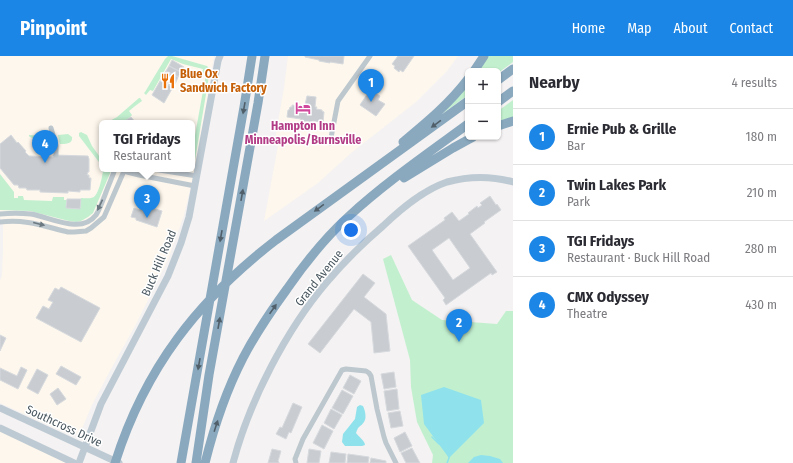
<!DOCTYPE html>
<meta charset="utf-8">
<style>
:root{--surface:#fff;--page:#f2f2f3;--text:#2b2b33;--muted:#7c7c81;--line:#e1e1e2;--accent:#1b86e5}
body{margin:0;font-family:"Fira Sans Condensed",sans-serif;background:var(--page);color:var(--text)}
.controls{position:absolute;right:12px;top:12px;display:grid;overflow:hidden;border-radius:6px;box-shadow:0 1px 3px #0004}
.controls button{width:36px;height:36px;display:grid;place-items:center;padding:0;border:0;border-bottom:1px solid var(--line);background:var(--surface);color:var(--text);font:20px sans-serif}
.you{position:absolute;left:351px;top:174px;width:14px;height:14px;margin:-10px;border:3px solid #fff;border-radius:50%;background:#1a73e8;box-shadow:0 0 0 6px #1a73e833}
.badge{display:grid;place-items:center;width:26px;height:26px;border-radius:50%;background:var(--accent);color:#fff;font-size:13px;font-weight:700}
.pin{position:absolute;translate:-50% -33px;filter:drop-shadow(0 1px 2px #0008)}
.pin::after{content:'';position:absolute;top:21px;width:14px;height:12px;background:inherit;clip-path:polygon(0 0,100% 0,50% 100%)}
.popup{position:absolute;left:99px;top:64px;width:96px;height:52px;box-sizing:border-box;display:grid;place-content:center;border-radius:6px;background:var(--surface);filter:drop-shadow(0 1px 3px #0005);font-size:13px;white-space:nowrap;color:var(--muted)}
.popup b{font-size:15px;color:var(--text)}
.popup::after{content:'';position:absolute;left:50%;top:100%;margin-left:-8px;border:8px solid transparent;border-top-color:var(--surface)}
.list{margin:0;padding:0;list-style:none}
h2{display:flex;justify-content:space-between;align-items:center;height:52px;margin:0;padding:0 16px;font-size:17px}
h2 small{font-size:13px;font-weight:400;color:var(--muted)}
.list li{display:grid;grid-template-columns:26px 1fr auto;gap:12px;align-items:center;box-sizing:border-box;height:56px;padding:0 16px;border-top:1px solid var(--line)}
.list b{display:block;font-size:15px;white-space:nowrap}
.list p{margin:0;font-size:13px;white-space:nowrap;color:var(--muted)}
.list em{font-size:13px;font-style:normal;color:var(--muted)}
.map{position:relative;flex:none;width:513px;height:407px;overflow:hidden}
header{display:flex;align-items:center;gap:24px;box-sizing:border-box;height:56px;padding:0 20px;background:var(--accent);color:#fff}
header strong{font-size:19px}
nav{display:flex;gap:22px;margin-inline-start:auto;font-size:14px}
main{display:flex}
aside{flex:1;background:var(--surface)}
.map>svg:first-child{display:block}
</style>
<header>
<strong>Pinpoint</strong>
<nav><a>Home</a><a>Map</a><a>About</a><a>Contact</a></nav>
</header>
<main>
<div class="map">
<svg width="513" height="407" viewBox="0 0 513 407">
<rect width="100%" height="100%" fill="#f4f2f2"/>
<path fill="#fdf7ed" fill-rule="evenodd" d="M0,0H214L205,56L194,117L184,159L168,204L135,270L112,311L92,349L81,375L73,380L0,347V225L2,219L3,194V170L0,160ZM102,67H192V113H102Z
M288,0H458L447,15L416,46L351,97L318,127L264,165L278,90L274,89L284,32Z
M0,372L74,407H0Z"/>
<path fill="#c2f0cf" d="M168,0H172L207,10L209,12L210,14L194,110C190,118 181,114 174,113H192V96L206,18L202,17L203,13L183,8L171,3L153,35L150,34L146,39L144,37L145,36L154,21L165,3Z
M487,0H513V6L498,17V15H477Z
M468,27V39L442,58Z
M139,42H140L142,45C137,48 133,52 129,55L132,59C125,68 117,67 106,67L117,61Z
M513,44V61L498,67V55Z
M81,76L87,79L92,90L102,104V110L79,80V77Z
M68,78L72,81C73,88 65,88 60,88L58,79Z
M29,79L48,80L50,87L42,86L30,81L29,80Z
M103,113H111V115L93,157L88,161L81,165L76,166L69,165L30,155L0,154V118L14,136V142H18V140H23L24,144L52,145L53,141H64V144H67L66,152L80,153L81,142C85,142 90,143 94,141C99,137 103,119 103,113Z
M391,199L412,244L442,264L497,268L506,255H513V407H432L433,399L417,366L411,331L410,304L383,203Z"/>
<path fill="#8fe2ec" d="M444,331L481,344L484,367L449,402L424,368L421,339Z
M360,349L363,350C365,354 367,362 364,366C360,372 359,368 356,377C359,381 365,385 365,389L362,390H345L342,386L343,378L355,363L357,351Z
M481,399L490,400L500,403L503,407H468L474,401Z"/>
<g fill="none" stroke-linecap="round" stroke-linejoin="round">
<path stroke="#8fe2ec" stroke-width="1.5" d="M432,381L439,388
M447,407L449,402V400"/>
</g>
<path fill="#c9cdd1" stroke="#d6d9dd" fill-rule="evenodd" d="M305,0H344L343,8L330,6V7L319,5V4L305,1Z
M398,0H414L403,16L400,14L399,16L394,12L395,10L392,8Z
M172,4L184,11L181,16L169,10Z
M169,10L181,16L178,21L166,15Z
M166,15L178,21L176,26L163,19Z
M163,19L176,26L173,31L160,25Z
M160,25L173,31L164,47L152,39Z
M372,35L380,40L378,44L385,48L376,60L360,49L368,37L370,39Z
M307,40L316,41L315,51H317L316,53L322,54V55L324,56L323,66L312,65V66L300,65L301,63L287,61L288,54H289L290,51H292V49L302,51L303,49H305Z
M131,61L136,67H123V66Z
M11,79L17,87L18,86L26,95L25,96L29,100L53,101V99L88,100L89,103V116H88L87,119H89V122H91L90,134H80V136L68,135V137L40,136V134H27L26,132H19L18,129H14L0,112V88Z
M490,140L496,149L497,148L501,154L484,166L485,167L470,178L497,216L492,219L491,217L446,249L443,244L445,242L408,190L445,164L444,162L452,156L459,165L469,158L468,157L477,150L478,152L482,149L480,147ZM449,182L470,212L453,224L432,194Z
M67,143H81L80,153L66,152Z
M140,151L148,154L149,151L162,155L157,171L136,164V162L131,161L134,152L139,154Z
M363,218L375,227L364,241L386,258L390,295L374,297L371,266L354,253L320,297L308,288Z
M61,231L100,252L81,286L36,262L43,250L49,253L53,246L48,244L55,232L59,234Z
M0,279L6,282L0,295Z
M61,310L81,321L76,329L56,318Z
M21,311L27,314L18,333L0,324V312L17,320Z
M37,313L48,319L38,338L27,332Z
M394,316L396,331L384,333L381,318Z
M350,319L361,325L354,338L343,332Z
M58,332L66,343L57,349L50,338Z
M397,333L399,353L387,355L384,335Z
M342,334L353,340L343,358L332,352Z
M293,347L302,351L291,377L289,376L286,383L276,378L280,371L282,372Z
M331,353L342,359L334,373L324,367Z
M400,355L403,370L391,372L388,357Z
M322,369L333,375L324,393L313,387Z
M405,376L412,390L400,396L394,382Z
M412,392L420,407H406L401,397Z
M272,393L281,395L278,405L279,406V407H268Z
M309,393L321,395L319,407H307Z
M331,396L346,398L345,407H329Z
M348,398L369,401L368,407H347Z
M371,402L386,405V407H370Z"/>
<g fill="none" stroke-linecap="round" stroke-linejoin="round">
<path stroke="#bdc7ce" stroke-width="5" d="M51,72L56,90V99
M330,87L338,45L370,0
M121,113L127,116L139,119L195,130
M153,113L197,120
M0,158C10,157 21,157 31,158C50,161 81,179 96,159C100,153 102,146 105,139C108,130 112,122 115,113
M0,166C27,163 43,170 68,176H74L86,175L91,172L104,161L124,115V113
M296,407L295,403L303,383L342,314L346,313L366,315L369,317L371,320L377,353L384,381L386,387L396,407"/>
<path stroke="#becad3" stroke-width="7" d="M0,352L119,407
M0,372L74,407
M79,407L101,348L168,220L181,187L189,161L218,5L220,0
M233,407C249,346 286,274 327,226C344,206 363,187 383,170C401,153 423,134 447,126C469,120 492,120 513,126"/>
<path stroke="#8aa9bf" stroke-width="9" d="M474,15L484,0
M498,24L513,13
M498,46L513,35
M498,70L513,65
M403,86C427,66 449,48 468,23
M404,122L453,92L473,81
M115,407C145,312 198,244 276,184L468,45
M181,407L244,51L252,0
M196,407L209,319L258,47L265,0
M205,407C214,371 226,335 243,302C256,277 271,255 287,233C305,207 325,182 348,161C385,127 427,98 468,68"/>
</g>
<defs><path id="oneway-solid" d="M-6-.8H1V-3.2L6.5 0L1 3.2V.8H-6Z"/></defs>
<g fill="#505f69">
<use href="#oneway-solid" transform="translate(244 52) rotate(100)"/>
<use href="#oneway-solid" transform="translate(436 68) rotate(144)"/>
<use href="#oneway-solid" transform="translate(242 139) rotate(-80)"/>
<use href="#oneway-solid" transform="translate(319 152) rotate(144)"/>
<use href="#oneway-solid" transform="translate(221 180) rotate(100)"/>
<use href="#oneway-solid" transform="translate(273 253) rotate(-55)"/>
<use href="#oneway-solid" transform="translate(219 267) rotate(-80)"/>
<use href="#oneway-solid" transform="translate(199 308) rotate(100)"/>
<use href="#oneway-solid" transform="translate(216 370) rotate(-72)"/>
</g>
<g fill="#6c7980">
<use href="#oneway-solid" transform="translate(100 149) rotate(115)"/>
<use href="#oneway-solid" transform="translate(39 168) rotate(14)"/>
</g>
<defs>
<g id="restaurant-bare" transform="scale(1.2)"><path d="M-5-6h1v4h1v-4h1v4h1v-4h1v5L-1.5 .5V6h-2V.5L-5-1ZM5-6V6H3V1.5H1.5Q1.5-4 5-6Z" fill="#e8710a" stroke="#fff" stroke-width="2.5" paint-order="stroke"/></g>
<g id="hotel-bare" transform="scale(1.2)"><path d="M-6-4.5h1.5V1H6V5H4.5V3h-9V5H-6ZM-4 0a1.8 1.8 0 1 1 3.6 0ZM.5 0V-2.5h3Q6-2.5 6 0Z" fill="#d1479c" stroke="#fff" stroke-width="2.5" paint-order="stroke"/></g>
</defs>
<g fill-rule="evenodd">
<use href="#restaurant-bare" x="168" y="25"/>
<use href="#hotel-bare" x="303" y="52"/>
</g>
<g text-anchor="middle" stroke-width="3" stroke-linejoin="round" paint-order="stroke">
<g font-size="12" font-weight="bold" fill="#c56008" stroke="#fff" text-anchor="start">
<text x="180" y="22">Blue Ox<tspan x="180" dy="14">Sandwich Factory</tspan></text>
</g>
<g font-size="12" font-weight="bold" fill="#b23c85" stroke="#fff">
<text x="303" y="74">Hampton Inn<tspan x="303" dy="14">Minneapolis/Burnsville</tspan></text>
</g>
<g font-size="12" fill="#49575f" stroke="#fff">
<text transform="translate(159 207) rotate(-67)" y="4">Buck Hill Road</text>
<text transform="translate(319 222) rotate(-51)" y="4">Grand Avenue</text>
<text transform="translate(64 370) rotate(25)" y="4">Southcross Drive</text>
</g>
</g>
</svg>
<div class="controls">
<button>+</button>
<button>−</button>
</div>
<div class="you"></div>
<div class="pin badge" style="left:371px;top:46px">1</div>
<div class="pin badge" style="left:459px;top:286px">2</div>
<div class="pin badge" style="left:147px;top:162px">3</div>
<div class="popup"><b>TGI Fridays</b>Restaurant</div>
<div class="pin badge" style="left:45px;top:107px">4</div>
</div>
<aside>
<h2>Nearby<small>4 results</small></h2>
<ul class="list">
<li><span class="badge">1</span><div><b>Ernie Pub &amp; Grille</b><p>Bar</p></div><em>180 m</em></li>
<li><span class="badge">2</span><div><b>Twin Lakes Park</b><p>Park</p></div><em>210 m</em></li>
<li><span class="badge">3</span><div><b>TGI Fridays</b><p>Restaurant · Buck Hill Road</p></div><em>280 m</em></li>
<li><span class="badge">4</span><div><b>CMX Odyssey</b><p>Theatre</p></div><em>430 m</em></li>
</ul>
</aside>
</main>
